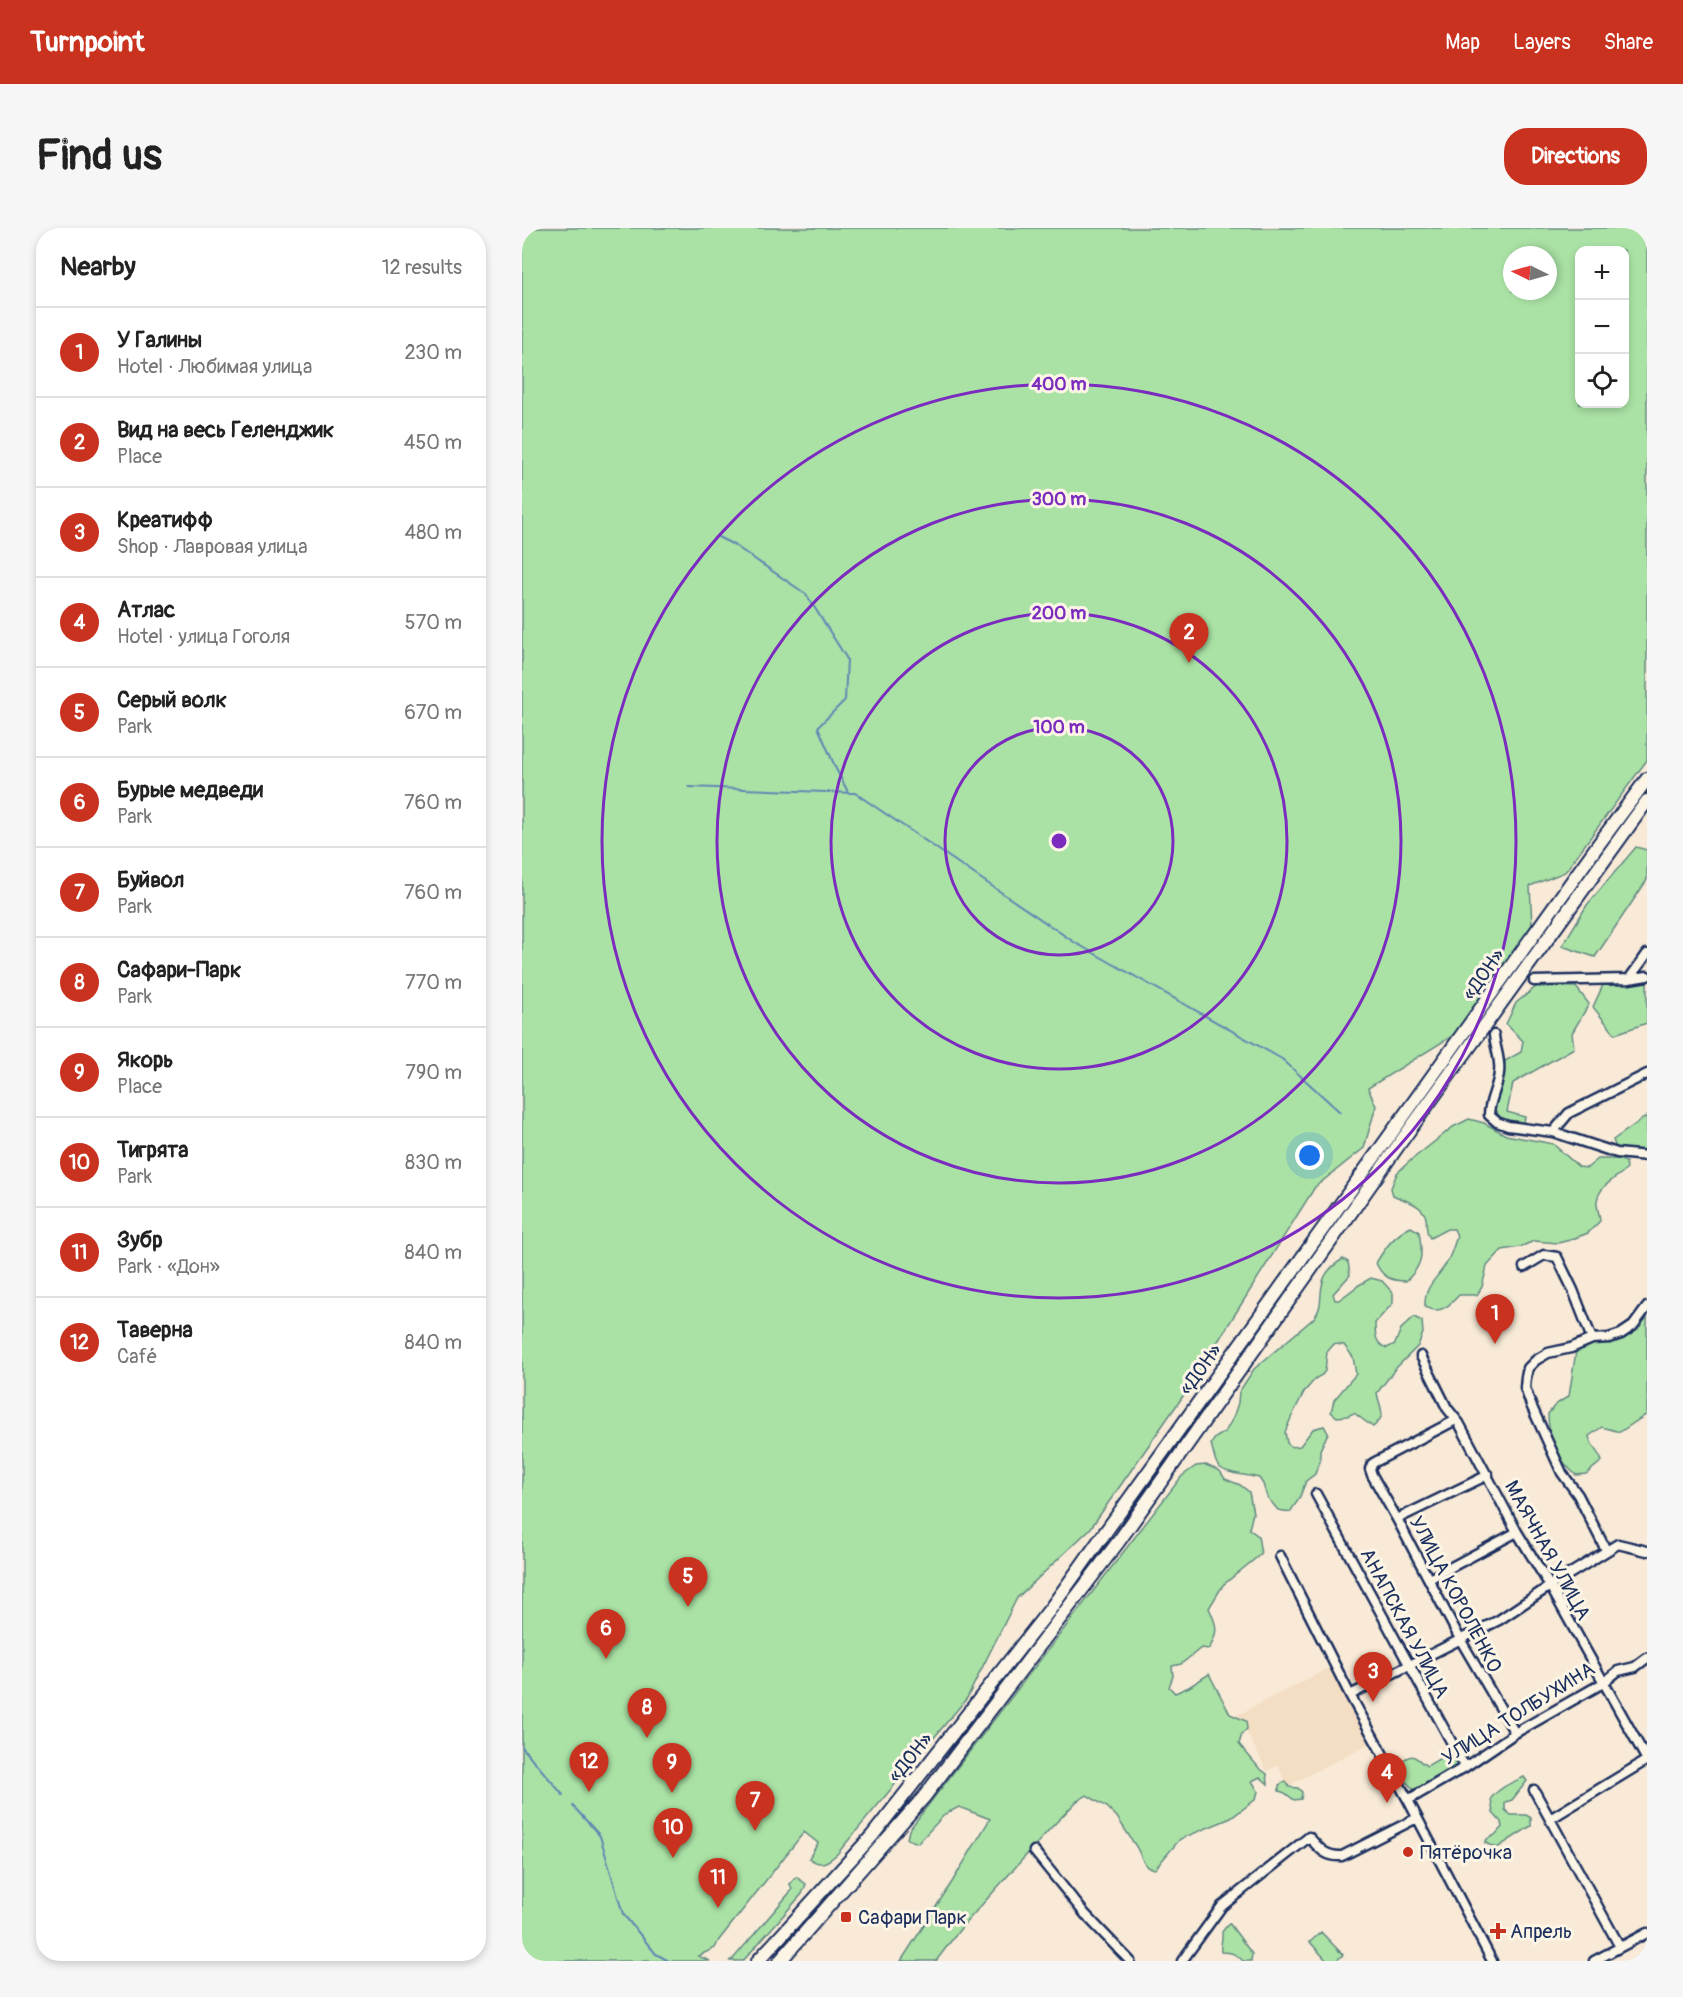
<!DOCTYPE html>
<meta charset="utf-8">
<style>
:root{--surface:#fff;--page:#f6f6f6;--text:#222;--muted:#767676;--line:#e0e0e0;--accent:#c8321e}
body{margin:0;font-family:Pangolin,sans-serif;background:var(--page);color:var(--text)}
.controls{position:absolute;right:18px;top:18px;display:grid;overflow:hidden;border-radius:12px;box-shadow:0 3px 9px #0003}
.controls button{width:54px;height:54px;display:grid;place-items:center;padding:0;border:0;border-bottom:2px solid var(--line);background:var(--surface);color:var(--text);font:30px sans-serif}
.compass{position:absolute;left:981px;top:18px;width:54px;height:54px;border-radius:50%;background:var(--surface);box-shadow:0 3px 9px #0003;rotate:275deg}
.you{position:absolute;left:788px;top:928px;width:21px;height:21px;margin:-15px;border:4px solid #fff;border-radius:50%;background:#1a73e8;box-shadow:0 0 0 9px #1a73e833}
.badge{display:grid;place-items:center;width:39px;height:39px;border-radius:50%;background:var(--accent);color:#fff;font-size:20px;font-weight:700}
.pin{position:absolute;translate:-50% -50px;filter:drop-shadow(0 2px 3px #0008)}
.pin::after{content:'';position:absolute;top:32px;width:21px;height:18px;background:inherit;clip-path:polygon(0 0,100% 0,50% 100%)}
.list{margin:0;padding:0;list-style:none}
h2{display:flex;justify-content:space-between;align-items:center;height:78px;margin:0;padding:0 24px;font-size:26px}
h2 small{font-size:20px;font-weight:400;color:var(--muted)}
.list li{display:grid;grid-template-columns:39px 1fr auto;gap:18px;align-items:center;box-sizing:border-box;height:90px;padding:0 24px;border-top:2px solid var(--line)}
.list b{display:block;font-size:22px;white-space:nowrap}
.list p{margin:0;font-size:20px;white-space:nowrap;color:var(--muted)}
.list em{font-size:20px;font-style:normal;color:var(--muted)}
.icon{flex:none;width:33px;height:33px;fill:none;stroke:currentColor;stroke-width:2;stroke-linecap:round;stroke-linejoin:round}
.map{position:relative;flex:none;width:1125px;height:1733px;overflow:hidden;border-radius:24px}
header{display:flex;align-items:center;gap:36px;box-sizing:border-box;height:84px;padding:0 30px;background:var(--accent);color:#fff}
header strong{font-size:28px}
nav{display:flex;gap:33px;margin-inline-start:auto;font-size:21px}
.intro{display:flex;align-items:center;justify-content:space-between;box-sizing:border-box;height:144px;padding:0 36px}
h1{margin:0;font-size:42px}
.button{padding:15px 27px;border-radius:24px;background:var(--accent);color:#fff;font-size:21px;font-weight:700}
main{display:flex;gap:36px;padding:0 36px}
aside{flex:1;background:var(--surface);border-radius:24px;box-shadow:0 3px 9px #0003}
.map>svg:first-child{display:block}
</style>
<header>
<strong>Turnpoint</strong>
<nav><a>Map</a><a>Layers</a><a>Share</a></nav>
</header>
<div class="intro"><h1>Find us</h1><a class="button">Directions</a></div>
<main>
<aside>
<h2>Nearby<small>12 results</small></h2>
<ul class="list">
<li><span class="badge">1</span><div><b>У Галины</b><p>Hotel · Любимая улица</p></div><em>230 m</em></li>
<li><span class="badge">2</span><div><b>Вид на весь Геленджик</b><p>Place</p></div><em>450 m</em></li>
<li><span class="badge">3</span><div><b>Креатифф</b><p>Shop · Лавровая улица</p></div><em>480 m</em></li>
<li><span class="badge">4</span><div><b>Атлас</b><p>Hotel · улица Гоголя</p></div><em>570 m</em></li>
<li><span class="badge">5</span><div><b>Серый волк</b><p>Park</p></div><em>670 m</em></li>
<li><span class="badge">6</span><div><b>Бурые медведи</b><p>Park</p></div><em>760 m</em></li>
<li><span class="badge">7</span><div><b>Буйвол</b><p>Park</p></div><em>760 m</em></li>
<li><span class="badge">8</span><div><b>Сафари-Парк</b><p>Park</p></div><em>770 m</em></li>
<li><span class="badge">9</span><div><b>Якорь</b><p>Place</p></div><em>790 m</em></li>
<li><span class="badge">10</span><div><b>Тигрята</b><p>Park</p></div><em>830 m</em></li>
<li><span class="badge">11</span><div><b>Зубр</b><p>Park · «Дон»</p></div><em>840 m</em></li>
<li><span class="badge">12</span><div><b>Таверна</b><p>Café</p></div><em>840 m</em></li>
</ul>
</aside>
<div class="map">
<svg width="1125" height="1733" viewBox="0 0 1125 1733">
<rect width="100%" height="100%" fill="#f8ead6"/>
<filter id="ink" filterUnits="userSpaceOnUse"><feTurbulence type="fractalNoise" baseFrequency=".0167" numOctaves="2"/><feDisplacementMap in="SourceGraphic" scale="12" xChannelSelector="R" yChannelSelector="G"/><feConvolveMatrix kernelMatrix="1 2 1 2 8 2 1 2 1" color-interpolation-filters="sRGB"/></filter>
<g filter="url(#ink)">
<path fill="#f3ddc3" d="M811,1438L850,1514L766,1558L756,1537L745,1543L716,1487Z"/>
<path fill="#aae2a5" stroke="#628882" stroke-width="1.5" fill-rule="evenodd" d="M0,0H1125V532L1043,644L1008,658L1010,697L935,805L846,860L854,878L842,920L793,959L666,1161L568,1301L495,1370L445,1470L315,1626C305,1635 298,1639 287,1630L296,1615L282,1604L197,1712L193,1720L176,1728L188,1733H0ZM1058,22H1102V176H1058ZM990,27H1026V63H990Z
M1114,619L1125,622V652L1073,729L1040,718L1065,677Z
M1125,752V795L1093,806L1071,779L1081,757Z
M1015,758L1054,759L1067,776L1050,805L1052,820L991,855L985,884L1003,889L1001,897L980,891L972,881L983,833L999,824L1001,813L984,796L994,775Z
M1125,888V922L1094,920L1091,912Z
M947,891L962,895L984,907L1031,916L1057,939L1065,940L1076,931H1096L1104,934L1105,941C1094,950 1077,958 1075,973C1074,978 1078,987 1078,993L1066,1005L1048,1012L1036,1015L1012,1013L998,1019L980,1022L965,1038L960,1059L955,1067H937C927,1078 918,1087 903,1079C902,1058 914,1052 924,1036C929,1028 932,1017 935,1008L932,1001H925L908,1010C903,1003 905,997 904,990C901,976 883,973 871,967L869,960L875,945L888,933L931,899Z
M889,999L897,1004C901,1027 901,1037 884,1053C869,1053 860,1049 854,1035C863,1020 872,1007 889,999Z
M821,1031L826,1034L828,1047L811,1066L813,1072H817L837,1057L849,1050L860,1053L871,1065V1075L853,1095C853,1106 853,1116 865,1120L873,1116L879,1101L892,1089L900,1093L901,1105L896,1118L874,1140L855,1165C858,1182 866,1186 851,1199L832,1185L825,1188L815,1189L809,1184L812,1172L834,1146L831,1129L822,1117L812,1116L805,1124L803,1143L800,1147L794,1150L782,1164L769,1190L763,1204L765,1215L770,1219L778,1218L791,1201L802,1198L806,1205L798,1222V1232L793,1246L784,1253L777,1271L768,1284L756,1282L745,1269L741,1256L737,1250C725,1246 701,1247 695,1236C692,1230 691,1222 689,1216L693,1210L703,1204L711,1190L716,1175L717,1164L732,1141L792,1090C807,1072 787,1051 821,1031Z
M1125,1084V1186L1098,1204L1080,1199L1067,1208C1069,1220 1076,1222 1080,1233L1064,1246L1054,1247C1036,1232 1026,1209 1026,1186L1033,1177L1047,1168L1054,1123L1073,1115L1090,1113Z
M684,1237L698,1243L703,1251L718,1257L727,1264L731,1285L727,1301L736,1308L739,1326L701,1357L687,1380C695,1397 697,1404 687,1421L679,1420L659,1436L650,1438L651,1448L647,1459L653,1465L667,1459L687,1446L708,1486L724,1493L725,1501L720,1506L717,1516L737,1540L745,1546L746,1556L738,1549L730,1553L736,1563L734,1571L709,1590L658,1611L633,1641L625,1639L621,1633L615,1620L595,1589L585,1579L565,1567L555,1573L526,1603L439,1700L414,1733H379L430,1654L468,1591L437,1579L423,1586L396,1615L385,1611L387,1602L660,1248L674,1238Z
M928,1527L935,1534L936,1538C931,1542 908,1557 902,1559C898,1560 895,1560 891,1561C883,1553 877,1545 878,1534C894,1522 892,1531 905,1538L922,1528Z
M858,1534L870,1557L865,1560L853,1537Z
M1002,1549L1005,1553L990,1572L983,1574V1582L989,1587H1004L1009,1590V1598L975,1620L963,1615L965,1611L973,1607L980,1599L979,1594L971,1585L969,1570C978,1559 989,1555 1002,1549Z
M764,1553L767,1559L776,1560L780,1564L779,1571L772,1572L763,1565L757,1563V1557Z
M274,1649L284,1656L280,1666L221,1733H207L211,1731L270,1662L268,1656Z
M707,1695L730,1726L729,1733H721C714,1726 710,1724 699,1724C698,1716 701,1711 700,1704Z
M799,1704L821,1727L814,1733H805L788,1714Z"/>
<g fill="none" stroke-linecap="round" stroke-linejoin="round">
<path stroke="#6087b3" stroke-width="2" d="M196,309L212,317L284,366L325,431L323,472L296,499L314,541L326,564
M167,559L333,565L552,714L760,831L818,884
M0,1519L41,1567
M51,1578L78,1608L101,1686L134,1726L147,1733"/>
<g stroke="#1b2f5e" stroke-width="13">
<path id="minor" d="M1107,751L1125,726
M1012,753L1107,751L1125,748
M972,807C973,820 979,832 977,845C976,859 967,872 967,887L975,894L986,898L1031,904L1095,925L1125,928
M1031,904L1047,885L1125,846
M1002,1039L1022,1027L1035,1029L1051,1062L1070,1111
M899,1128L925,1180L937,1195L995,1304L1028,1358L1125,1532L1028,1591
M934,1192L853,1234L850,1236L848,1241L850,1247L875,1291L938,1411L993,1505
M794,1266L943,1539
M875,1291L966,1247
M1084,1322L1056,1267L1040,1245L1009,1177L1003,1160L1004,1149L1006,1140L1014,1132L1026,1125L1049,1120L1070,1111L1087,1110L1099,1106L1111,1098L1125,1079
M758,1328L828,1467L886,1572L970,1733
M907,1351L995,1304
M828,1467L977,1392L1028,1358L1096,1316L1125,1323
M1012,1562L1098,1719
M886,1572L943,1539L993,1505L1081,1455L1096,1443L1113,1439L1125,1430
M512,1623L563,1686L608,1733
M660,1733L700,1678L787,1609C797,1620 803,1629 820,1628L895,1590
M1072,1733L1125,1705"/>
</g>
<g stroke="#1b2f5e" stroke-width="16">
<path id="highway" d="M236,1733L350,1608L529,1380L1076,617L1125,551
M258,1733L402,1569L597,1313L878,915L1125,573"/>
</g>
<use href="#minor" stroke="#fcf5e5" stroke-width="8"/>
<use href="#highway" stroke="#fcf5e5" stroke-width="12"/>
</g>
</g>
<g fill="none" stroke="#7b2cbf" stroke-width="3">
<circle cx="537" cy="613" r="114"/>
<circle cx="537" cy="613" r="228"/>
<circle cx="537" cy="613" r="342"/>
<circle cx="537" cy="613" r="457"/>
</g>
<g fill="#c8321e" stroke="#fcf5e5" stroke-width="2">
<circle cx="886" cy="1624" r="6"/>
<rect x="318" y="1683" width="12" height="12" rx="3"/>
<path d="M973 1694h6v6h6v6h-6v6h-6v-6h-6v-6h6z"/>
</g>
<g text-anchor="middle" stroke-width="6" stroke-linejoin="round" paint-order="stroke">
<g font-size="20" fill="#1b2f5e" stroke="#fcf5e5">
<text transform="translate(961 746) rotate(-55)" y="7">«ДОН»</text>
<text transform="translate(678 1141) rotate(-54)" y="7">«ДОН»</text>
<text transform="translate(1026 1322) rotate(61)" y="7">МАЯЧНАЯ УЛИЦА</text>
<text transform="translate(934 1366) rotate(62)" y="7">УЛИЦА КОРОЛЕНКО</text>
<text transform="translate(883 1395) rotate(62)" y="7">АНАПСКАЯ УЛИЦА</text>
<text transform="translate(996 1485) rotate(-32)" y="7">УЛИЦА ТОЛБУХИНА</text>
<text transform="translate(388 1529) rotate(-51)" y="7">«ДОН»</text>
</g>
<g font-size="20" fill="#1b2f5e" stroke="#fcf5e5" text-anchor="start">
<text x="898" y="1631">Пятёрочка</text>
<text x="336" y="1696">Сафари Парк</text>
<text x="988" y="1710">Апрель</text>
</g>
</g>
<circle cx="537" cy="613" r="9" fill="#7b2cbf" stroke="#fcf5e5" stroke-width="3"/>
<g font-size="18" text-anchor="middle" font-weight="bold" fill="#7b2cbf" stroke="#fcf5e5" stroke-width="6" stroke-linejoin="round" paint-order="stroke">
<text x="537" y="162">400 m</text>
<text x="537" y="277">300 m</text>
<text x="537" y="391">200 m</text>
<text x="537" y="505">100 m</text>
</g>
</svg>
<div class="controls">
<button>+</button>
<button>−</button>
<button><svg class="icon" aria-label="locate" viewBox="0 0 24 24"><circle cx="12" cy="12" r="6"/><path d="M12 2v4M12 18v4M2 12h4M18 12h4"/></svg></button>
</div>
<svg class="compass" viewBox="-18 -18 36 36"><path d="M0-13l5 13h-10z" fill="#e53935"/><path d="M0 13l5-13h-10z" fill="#767676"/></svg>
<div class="you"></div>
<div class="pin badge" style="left:973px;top:1116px">1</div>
<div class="pin badge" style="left:667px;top:435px">2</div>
<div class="pin badge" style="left:851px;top:1474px">3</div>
<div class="pin badge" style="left:865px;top:1575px">4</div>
<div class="pin badge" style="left:166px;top:1379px">5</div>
<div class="pin badge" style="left:84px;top:1431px">6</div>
<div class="pin badge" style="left:233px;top:1603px">7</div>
<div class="pin badge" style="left:125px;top:1510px">8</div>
<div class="pin badge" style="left:150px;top:1565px">9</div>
<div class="pin badge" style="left:151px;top:1630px">10</div>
<div class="pin badge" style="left:196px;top:1680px">11</div>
<div class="pin badge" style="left:67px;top:1564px">12</div>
</div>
</main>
